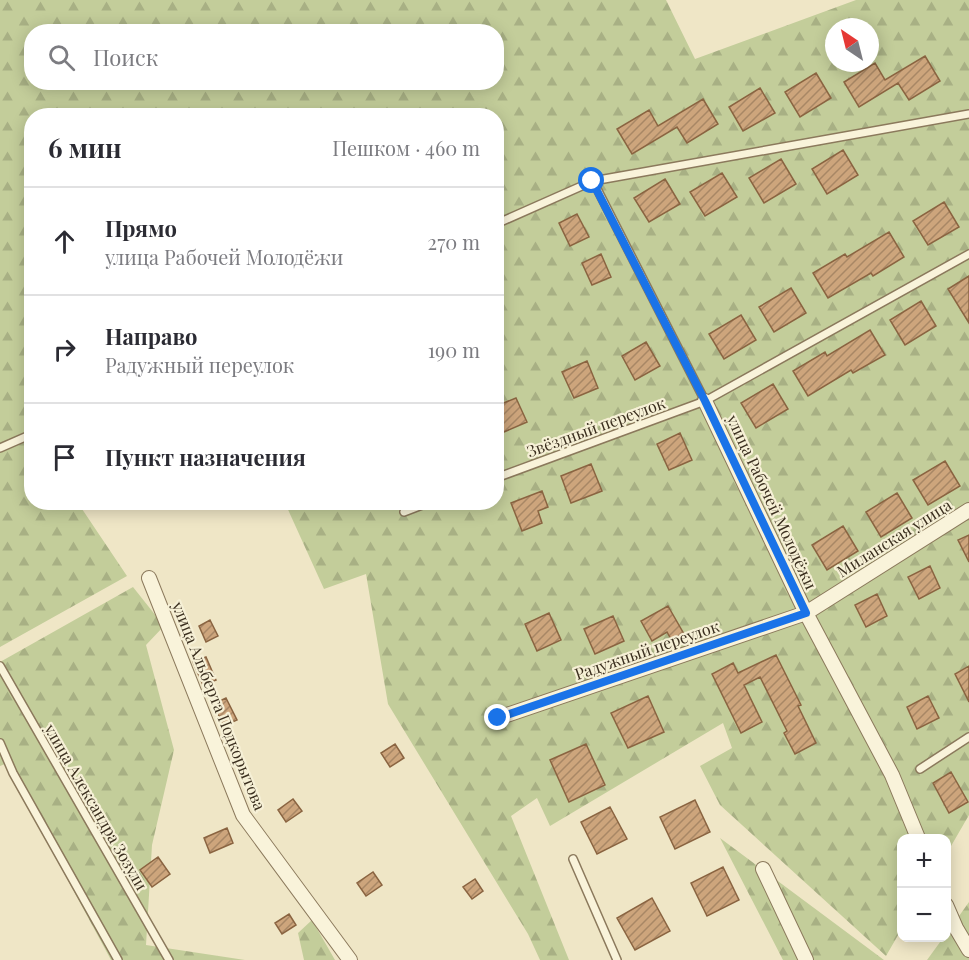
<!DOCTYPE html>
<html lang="ru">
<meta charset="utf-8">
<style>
:root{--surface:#fff;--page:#f2f2f3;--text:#2b2b33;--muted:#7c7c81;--line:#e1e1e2}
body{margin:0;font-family:"Playfair Display",serif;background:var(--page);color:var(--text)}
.controls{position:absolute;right:18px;bottom:18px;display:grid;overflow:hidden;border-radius:12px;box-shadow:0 3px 15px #0003}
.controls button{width:54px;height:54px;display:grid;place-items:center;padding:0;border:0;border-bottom:2px solid var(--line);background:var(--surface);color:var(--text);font:30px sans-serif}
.compass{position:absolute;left:825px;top:18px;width:54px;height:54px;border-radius:50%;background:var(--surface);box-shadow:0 3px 15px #0003;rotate:325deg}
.stop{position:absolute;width:18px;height:18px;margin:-14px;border:4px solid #1a73e8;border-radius:50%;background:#fff}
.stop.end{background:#1a73e8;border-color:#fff;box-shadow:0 2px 6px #0008}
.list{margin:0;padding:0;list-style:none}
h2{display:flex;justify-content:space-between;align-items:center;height:78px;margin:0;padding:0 24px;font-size:26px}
h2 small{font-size:20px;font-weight:400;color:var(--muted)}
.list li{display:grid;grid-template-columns:39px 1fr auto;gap:18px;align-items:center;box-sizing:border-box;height:108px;padding:0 24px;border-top:2px solid var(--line)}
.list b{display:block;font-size:22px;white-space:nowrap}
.list p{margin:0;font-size:20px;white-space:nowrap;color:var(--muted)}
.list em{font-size:20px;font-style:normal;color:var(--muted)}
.icon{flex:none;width:33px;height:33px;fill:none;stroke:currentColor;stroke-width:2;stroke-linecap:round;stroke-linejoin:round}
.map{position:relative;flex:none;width:969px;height:960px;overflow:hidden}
.search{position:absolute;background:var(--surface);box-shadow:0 3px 15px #0003;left:24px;top:24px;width:480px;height:66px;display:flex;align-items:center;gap:15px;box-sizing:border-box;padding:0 21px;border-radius:24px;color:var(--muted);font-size:22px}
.panel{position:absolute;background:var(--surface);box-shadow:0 3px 15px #0003;left:24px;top:108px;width:480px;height:402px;border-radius:24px}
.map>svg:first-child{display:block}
</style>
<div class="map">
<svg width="969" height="960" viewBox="0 0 969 960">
<defs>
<pattern id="forest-firs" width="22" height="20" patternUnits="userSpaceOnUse" patternTransform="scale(1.5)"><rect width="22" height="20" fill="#c3cd9a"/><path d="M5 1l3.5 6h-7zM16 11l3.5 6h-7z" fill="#a8b084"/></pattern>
<pattern id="building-hatch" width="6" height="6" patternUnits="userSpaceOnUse" patternTransform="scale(1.5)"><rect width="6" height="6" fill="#cda57c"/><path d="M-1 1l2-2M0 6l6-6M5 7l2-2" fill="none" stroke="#a88765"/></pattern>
</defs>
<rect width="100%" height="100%" fill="#efe6c6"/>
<path fill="url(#forest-firs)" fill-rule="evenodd" d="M0,0H666L695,59L856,0H969V815L947,853L946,838H902L901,930L886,956L720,805L700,766L732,748L723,723L550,826L537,798L511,816L569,960H540L528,934L388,704L366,574L324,589L285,503L496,502V116H32V502L78,503L127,576L0,647ZM834,27H870V63H834ZM32,32H496V82H32Z
M133,587L164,626L146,645L174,750L152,845L146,945L245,960H111L5,764L0,766V662Z
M720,838L884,960H783Z
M969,902V960H927L943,938H946L947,933Z
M312,920L335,960H304L298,933Z"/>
<path fill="url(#building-hatch)" stroke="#8a6441" stroke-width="1.5" d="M925,56L940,81L909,100L898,83L859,107L844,82L875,63L885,80Z
M816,73L831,98L800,117L785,92Z
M760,88L775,113L743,131L729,107Z
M703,99L718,124L687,143L677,127L632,154L617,129L649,110L658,126Z
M843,150L858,175L827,194L812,169Z
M781,159L796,184L764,203L749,178Z
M722,173L737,197L705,216L690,192Z
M665,179L680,204L649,222L634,198Z
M944,202L959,227L928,245L913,221Z
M577,214L589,237L570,246L559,223Z
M889,232L904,257L873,276L871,273L828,298L813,273L845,254L847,257Z
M601,254L611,277L592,285L582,263Z
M969,276V323L948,289Z
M791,288L806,313L774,332L759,307Z
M921,301L936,326L905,345L890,320Z
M741,315L756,340L724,359L709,334Z
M870,330L885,355L853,373L851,370L808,396L793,371L825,352L827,356Z
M646,342L660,366L635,380L622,356Z
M587,361L598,388L574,398L562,372Z
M773,384L788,409L756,428L741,403Z
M516,398L527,422L504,432L496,417V406Z
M680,433L692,460L669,470L657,444Z
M945,461L960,486L928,505L913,480Z
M591,464L602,491L571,503L561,476Z
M542,491L548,507L538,511L542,523L522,531L511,503Z
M897,493L912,518L881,537L866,512Z
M843,526L858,551L827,570L812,545Z
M969,535V562L958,540Z
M930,566L940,588L919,599L908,577Z
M877,594L887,616L866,627L855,605Z
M668,606L684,634L672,641L667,632L652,641L641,621Z
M549,613L561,640L537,651L525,624Z
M613,616L624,641L595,654L584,629Z
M210,620L218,636L206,642L199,626Z
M776,655L801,705L798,706L816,743L795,754L784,733L787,731L760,677L744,685L762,722L741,733L712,674L733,663L738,673Z
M206,657L216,680L203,685L193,662Z
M969,666V702L955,674Z
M648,696L664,732L628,748L611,713Z
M928,696L939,718L917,729L907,707Z
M226,698L237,720L224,726L213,704Z
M395,744L404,758L390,767L381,753Z
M586,744L605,785L569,802L550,760Z
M951,772L968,802L949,813L933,783Z
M293,799L302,811L286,822L278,810Z
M695,800L710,832L675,849L660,817Z
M610,807L627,839L597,854L581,822Z
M227,828L233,843L210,853L204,838Z
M158,857L170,874L152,887L140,870Z
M723,867L739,900L707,916L691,883Z
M373,872L382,885L366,896L357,883Z
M475,879L483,891L472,899L463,887Z
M652,898L670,931L635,950L617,918Z
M289,914L296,925L282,934L275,923Z"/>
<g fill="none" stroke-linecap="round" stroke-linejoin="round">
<g stroke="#8b795c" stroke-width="10">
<path id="lane" d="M593,181L705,401
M496,224L593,181L969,114
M0,448L32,434
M496,478L705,401L969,254
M404,512L430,502
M0,666L169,960
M0,743L13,773L118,960
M920,769L969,737
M573,859L617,960"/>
</g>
<g stroke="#8b795c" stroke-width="16">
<path id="street" d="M705,401L806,613L892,775L918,838
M149,578L243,815L350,960
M498,718L806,613L969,510
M763,869L806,960
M946,905L956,928L969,950"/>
</g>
<use href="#lane" stroke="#f9f3da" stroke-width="7"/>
<use href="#street" stroke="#f9f3da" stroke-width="14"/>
</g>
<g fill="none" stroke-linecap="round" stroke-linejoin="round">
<path stroke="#1a73e8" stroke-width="8" d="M498,718L806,613L705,401L592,181"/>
</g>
<g text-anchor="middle" stroke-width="4.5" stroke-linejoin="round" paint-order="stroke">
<g font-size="16" fill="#3b2f1f" stroke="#f6f0d6">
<text transform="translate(596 427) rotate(-20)" y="6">Звёздный переулок</text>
<text transform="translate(772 502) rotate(65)" y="6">улица Рабочей Молодёжи</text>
<text transform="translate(894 538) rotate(-32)" y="6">Миланская улица</text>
<text transform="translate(647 650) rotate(-19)" y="6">Радужный переулок</text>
<text transform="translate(219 706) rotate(68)" y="6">улица Альберта Подкорытова</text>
<text transform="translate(96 807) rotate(60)" y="6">улица Александра Зозули</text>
</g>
</g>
</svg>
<div class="controls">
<button>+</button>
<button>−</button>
</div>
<svg class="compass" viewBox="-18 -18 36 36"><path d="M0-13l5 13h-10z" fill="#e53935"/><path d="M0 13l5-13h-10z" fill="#7c7c81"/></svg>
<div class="stop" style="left:592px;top:181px"></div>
<div class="stop end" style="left:498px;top:718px"></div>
<div class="search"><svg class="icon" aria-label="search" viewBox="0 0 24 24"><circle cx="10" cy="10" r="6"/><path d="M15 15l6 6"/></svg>Поиск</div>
<section class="panel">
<h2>6 мин<small>Пешком · 460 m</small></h2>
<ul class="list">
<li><svg class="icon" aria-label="ahead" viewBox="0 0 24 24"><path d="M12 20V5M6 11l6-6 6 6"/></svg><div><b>Прямо</b><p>улица Рабочей Молодёжи</p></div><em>270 m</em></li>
<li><svg class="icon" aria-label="right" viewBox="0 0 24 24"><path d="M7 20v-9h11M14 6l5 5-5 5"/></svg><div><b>Направо</b><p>Радужный переулок</p></div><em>190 m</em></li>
<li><svg class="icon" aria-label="arrive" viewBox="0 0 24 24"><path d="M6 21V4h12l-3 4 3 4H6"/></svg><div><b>Пункт назначения</b></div></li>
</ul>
</section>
</div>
